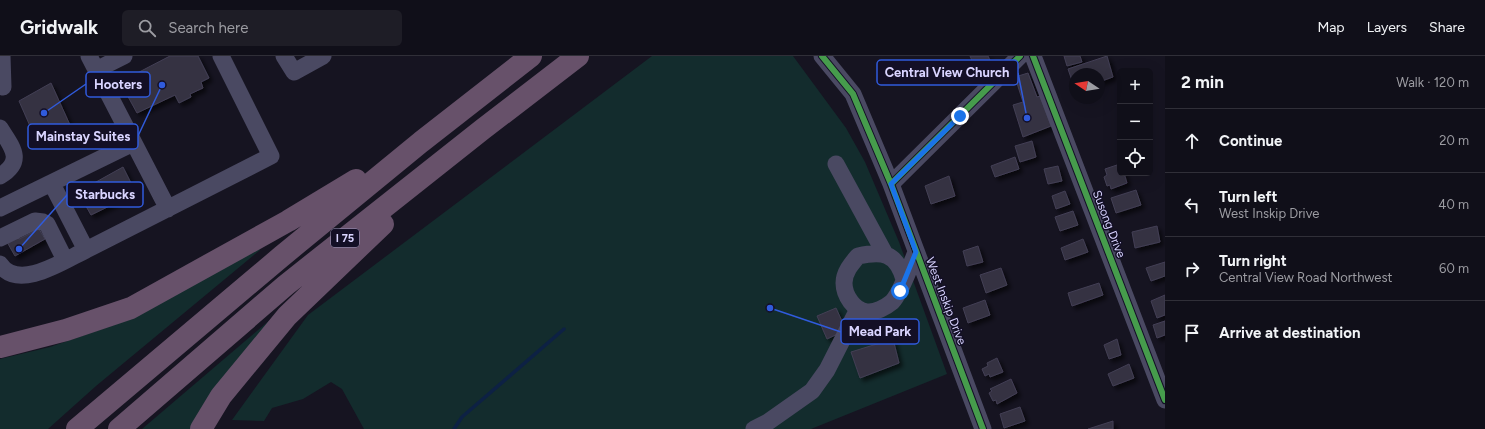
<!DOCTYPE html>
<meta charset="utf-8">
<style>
:root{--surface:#100f19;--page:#1e1d26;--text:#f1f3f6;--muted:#9c9ca2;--line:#302f38}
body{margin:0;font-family:Figtree,sans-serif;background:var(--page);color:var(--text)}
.controls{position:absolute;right:12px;top:12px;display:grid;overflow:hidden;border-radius:6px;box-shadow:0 4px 16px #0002}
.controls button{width:36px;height:36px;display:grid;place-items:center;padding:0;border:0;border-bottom:1px solid var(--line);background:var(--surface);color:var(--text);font:20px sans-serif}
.compass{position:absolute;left:1069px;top:12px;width:36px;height:36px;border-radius:50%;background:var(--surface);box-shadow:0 4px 16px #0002;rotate:282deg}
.stop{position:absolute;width:12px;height:12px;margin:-9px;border:3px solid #1a73e8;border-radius:50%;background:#fff}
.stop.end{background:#1a73e8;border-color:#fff;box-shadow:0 1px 4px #0008}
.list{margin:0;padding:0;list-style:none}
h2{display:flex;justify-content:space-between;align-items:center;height:52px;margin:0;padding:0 16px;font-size:17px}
h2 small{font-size:13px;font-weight:400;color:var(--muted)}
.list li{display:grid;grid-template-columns:26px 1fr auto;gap:12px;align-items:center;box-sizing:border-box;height:64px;padding:0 16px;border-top:1px solid var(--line)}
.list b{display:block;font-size:15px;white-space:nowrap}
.list p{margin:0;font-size:13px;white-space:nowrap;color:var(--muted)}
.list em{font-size:13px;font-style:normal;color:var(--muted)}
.icon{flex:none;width:22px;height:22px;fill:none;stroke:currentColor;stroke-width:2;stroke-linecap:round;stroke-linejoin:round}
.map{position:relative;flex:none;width:1165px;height:373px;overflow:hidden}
header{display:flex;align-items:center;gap:24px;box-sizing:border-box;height:56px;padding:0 20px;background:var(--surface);border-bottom:1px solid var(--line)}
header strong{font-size:19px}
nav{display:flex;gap:22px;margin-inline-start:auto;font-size:14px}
.search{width:280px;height:36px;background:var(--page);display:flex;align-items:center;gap:10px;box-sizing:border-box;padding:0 14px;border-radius:6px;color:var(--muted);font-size:15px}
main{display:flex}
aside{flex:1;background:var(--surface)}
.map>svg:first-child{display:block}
</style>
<header>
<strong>Gridwalk</strong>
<div class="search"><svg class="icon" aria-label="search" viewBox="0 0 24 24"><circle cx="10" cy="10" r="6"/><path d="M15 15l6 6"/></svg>Search here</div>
<nav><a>Map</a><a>Layers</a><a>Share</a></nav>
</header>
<main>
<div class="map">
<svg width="1165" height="373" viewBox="0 0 1165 373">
<defs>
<filter id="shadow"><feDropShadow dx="3.5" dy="3.5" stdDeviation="2" flood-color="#0009"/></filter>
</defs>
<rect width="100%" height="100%" fill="#161421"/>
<path fill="#132c2d" d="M652,0H793L846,72L865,106L899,186L947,318L811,373H364L342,333L331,326L303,343L272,352L264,365L232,364L308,259Z
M258,192L260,194L96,330L48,373H0V303L50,291L114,269Z
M271,263L191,373H142Z"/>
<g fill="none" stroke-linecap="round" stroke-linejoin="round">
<path stroke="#0d2144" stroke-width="3.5" d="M454,373L462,361L564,273"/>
</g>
<path fill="#343243" stroke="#433f54" filter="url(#shadow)" d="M170,0H198L209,22L201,26L203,32L190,38L191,41L179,47L175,39L137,57L120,26Z
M970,0H988L993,11L978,18Z
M1064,0H1080L1082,6L1067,10Z
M1107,0L1113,21L1099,26V18H1075V33L1068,13Z
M1028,17L1037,41L1040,40L1051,70L1023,81L1013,49L1023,46L1015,21Z
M51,27L70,69L37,86L19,45Z
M1032,85L1036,101L1020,106L1015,90Z
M1015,101L1019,113L995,121L991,110Z
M1120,108V117H1124L1127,127L1111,133L1110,129L1107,130L1104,121L1107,119L1105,113Z
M1058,110L1062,125L1048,128L1044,113Z
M123,111L136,137L91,159L78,136Z
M949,120L955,140L931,148L925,130Z
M1136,134L1141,149L1116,157L1111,142Z
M1065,135L1070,148L1056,153L1052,140Z
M1073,155L1078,169L1060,175L1055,161Z
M1157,170L1160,186L1135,192L1132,176Z
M39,173L45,183L15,200L7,186L17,181L19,183Z
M1083,183L1088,196L1065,204L1061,192Z
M978,190L983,206L967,210L963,195Z
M1165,206V220L1151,225L1146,212Z
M1001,212L1007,229L986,237L980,219Z
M1099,227L1103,239L1072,250L1068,237Z
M1165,239V259L1157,262L1151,245Z
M985,244L990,259L968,267L963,252Z
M836,252L846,274L827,283L817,260Z
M1165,265V279L1157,282L1153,269Z
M893,283L899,307L860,322L851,296Z
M1117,283L1121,299L1109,303L1104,289Z
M997,302L1003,316L990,321L989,318L985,320L982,313L988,310L987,307Z
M1129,308L1134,322L1113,330L1108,318Z
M1011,323L1017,337L997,348L996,344L993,345L989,337L992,335L990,333Z
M1020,351L1025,365L1004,372L1000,358Z
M1113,365V373H1088Z"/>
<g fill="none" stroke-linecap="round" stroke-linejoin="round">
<path stroke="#4a4962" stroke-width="17" d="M2,0L3,31
M89,0L168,153
M284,0L294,16L323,0
M822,0L853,38L891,128L983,373
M1033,0L1165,344
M96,14L124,0
M0,72C12,91 25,105 0,120
M836,108L885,198
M891,128L1020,0
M0,152L133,87
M0,182L35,165L43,166L47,168L65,204
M86,194L271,100L221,0
M0,208C18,236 65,204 86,194L52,128
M904,223C896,196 882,195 858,200C852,207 844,216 844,227C844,239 854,255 867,256C875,257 886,251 892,246C901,237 911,208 916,196
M754,373L768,366L812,335L827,314L858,253"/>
<path stroke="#67516a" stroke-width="22" d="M0,291L66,274L131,252L288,165L356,124
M77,373L282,200L421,86L531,0
M119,373L286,229L483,73L578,0
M201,373L221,340L287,260L383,168"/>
<g stroke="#130f26" stroke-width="8">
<path id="cycleway" d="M822,0L853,38L891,128L983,373
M1033,0L1165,344
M891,128L1020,0"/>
</g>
<use href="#cycleway" stroke="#469c4c" stroke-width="6"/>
</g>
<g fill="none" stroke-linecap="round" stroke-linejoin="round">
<path stroke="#1a73e8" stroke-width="5" d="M900,235L916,196L891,128L960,60"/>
</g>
<g text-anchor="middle" stroke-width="3" stroke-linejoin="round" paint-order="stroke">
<rect fill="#130f26" stroke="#9e99be" stroke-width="1" x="331" y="173" width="28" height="18" rx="3"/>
<g font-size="11" font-weight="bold" fill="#d9d4ff">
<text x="345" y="186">I 75</text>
</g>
<g font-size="12" fill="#d9d4ff" stroke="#130f26">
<text transform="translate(1109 168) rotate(69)" y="4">Susong Drive</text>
<text transform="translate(946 245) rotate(69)" y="4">West Inskip Drive</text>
</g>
</g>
<path fill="none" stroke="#305bdc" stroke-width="1.5" d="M1027 62L1018 17M44 57L86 28M162 29L138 80M19 193L67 139M770 252L841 276"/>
<g fill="#305bdc" stroke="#130f26" stroke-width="1.5">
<circle cx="1027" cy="62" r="4"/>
<circle cx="44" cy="57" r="4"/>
<circle cx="162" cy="29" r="4"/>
<circle cx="19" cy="193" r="4"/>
<circle cx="770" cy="252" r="4"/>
</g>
<g fill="#130f26" stroke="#305bdc" stroke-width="1.5">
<rect x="877" y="4" width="141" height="25" rx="4"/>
<rect x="86" y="16" width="64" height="25" rx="4"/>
<rect x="28" y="68" width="110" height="25" rx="4"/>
<rect x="67" y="126" width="76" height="25" rx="4"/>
<rect x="841" y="263" width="78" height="25" rx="4"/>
</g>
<g font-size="13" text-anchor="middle" font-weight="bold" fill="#d9d4ff">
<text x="947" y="21">Central View Church</text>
<text x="118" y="33">Hooters</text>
<text x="83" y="85">Mainstay Suites</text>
<text x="105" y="143">Starbucks</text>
<text x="880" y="280">Mead Park</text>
</g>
</svg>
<div class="controls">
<button>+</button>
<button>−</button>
<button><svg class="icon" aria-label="locate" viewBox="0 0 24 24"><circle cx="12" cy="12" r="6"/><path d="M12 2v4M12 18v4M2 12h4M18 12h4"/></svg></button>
</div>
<svg class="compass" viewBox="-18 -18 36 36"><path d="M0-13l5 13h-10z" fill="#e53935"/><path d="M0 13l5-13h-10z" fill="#9c9ca2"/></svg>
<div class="stop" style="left:900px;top:235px"></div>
<div class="stop end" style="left:960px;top:60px"></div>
</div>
<aside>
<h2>2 min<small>Walk · 120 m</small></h2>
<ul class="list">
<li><svg class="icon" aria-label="ahead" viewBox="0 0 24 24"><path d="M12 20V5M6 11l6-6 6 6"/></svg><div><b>Continue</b></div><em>20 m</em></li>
<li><svg class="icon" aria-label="left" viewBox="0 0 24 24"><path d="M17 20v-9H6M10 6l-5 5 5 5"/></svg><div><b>Turn left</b><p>West Inskip Drive</p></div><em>40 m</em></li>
<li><svg class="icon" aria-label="right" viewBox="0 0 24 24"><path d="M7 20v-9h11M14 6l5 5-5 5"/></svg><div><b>Turn right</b><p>Central View Road Northwest</p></div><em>60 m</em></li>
<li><svg class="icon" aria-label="arrive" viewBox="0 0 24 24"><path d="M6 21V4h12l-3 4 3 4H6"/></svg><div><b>Arrive at destination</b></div></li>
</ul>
</aside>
</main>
